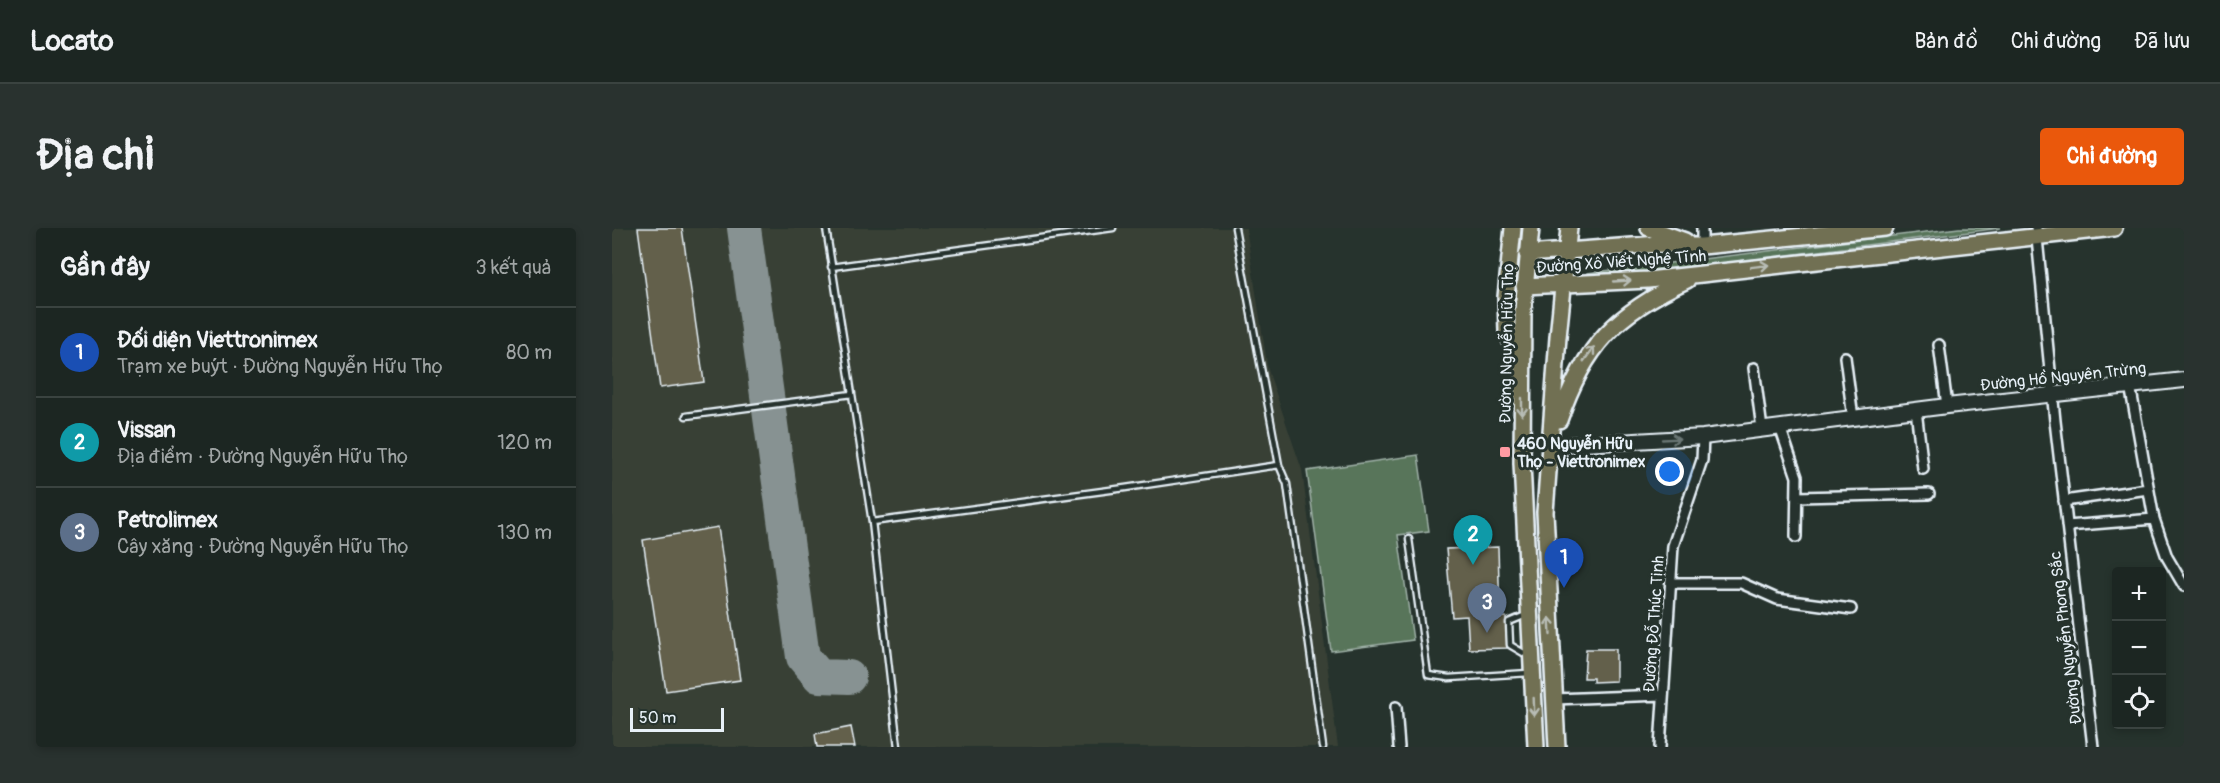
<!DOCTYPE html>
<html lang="vi">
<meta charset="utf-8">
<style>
:root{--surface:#1c2622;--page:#29322f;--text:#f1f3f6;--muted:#a0a5a5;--line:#3a4340;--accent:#ea580c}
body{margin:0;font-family:Pangolin,sans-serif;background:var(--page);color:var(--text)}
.controls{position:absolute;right:18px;bottom:18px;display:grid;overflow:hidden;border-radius:6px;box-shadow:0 3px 9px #0003}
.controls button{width:54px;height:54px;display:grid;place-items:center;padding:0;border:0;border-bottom:2px solid var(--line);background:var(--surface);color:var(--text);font:30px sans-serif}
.scale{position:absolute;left:18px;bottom:15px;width:94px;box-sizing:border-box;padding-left:6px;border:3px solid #e8f1f8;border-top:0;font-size:16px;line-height:21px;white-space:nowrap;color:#e8f1f8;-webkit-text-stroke:4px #26332d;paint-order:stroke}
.you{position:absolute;left:1058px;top:244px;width:21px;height:21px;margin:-15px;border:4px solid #fff;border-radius:50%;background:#1a73e8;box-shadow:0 0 0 9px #1a73e833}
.badge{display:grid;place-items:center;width:39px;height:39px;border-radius:50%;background:var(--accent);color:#fff;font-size:20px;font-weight:700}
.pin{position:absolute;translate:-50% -50px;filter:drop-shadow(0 2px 3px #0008)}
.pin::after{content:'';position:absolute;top:32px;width:21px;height:18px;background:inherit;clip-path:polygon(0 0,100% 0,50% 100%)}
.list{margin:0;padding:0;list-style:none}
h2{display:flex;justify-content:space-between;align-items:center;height:78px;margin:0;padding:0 24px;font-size:26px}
h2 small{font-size:20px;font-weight:400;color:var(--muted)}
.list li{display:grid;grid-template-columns:39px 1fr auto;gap:18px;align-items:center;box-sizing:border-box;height:90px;padding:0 24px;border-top:2px solid var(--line)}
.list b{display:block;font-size:22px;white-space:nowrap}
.list p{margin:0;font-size:20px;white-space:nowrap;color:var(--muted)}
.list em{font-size:20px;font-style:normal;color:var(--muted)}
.icon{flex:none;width:33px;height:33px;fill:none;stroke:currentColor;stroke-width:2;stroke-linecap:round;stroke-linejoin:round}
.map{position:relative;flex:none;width:1572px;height:519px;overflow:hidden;border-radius:6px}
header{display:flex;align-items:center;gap:36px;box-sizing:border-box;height:84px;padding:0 30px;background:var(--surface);border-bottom:2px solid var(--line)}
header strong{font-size:28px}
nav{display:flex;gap:33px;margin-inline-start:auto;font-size:21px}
.intro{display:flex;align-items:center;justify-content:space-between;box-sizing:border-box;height:144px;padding:0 36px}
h1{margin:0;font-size:42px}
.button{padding:15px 27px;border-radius:6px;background:var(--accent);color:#fff;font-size:21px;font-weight:700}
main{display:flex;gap:36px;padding:0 36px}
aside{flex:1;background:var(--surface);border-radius:6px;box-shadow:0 3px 9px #0003}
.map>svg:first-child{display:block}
</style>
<header>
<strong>Locato</strong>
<nav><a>Bản đồ</a><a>Chỉ đường</a><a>Đã lưu</a></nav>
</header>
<div class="intro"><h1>Địa chỉ</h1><a class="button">Chỉ đường</a></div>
<main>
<aside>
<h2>Gần đây<small>3 kết quả</small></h2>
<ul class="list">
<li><span class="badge" style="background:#1a4fb4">1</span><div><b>Đối diện Viettronimex</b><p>Trạm xe buýt · Đường Nguyễn Hữu Thọ</p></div><em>80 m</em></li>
<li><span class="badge" style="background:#0f9aa8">2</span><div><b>Vissan</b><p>Địa điểm · Đường Nguyễn Hữu Thọ</p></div><em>120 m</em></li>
<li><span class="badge" style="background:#5c6f8a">3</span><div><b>Petrolimex</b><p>Cây xăng · Đường Nguyễn Hữu Thọ</p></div><em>130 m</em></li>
</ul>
</aside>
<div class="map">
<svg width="1572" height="519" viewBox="0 0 1572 519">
<rect width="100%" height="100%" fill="#26332d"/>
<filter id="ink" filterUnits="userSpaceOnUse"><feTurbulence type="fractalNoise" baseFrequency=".0167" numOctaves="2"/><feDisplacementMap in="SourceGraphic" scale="12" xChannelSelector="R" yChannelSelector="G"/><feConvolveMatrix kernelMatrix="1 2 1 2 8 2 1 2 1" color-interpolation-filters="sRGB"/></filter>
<g filter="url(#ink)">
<path fill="#384136" d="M0,0H634L656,142L690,242L726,519H0Z"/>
<path fill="#59745a" stroke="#a0b2a9" stroke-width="1.5" d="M1347,0H1389L1041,44L976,48V45Z
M806,227L817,303L786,307L801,412L719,423L695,243Z"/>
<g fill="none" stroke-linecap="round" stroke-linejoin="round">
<path stroke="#879292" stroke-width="34" d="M132,0L191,429L207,448L237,449"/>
</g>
<path fill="#63614c" stroke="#e8f1f8" stroke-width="1.5" d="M26,0H70L92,154L48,160Z
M106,299L128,452L54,463L31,312Z
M886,319L888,389H894L895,420L857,421L855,388L840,389L834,321Z
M974,421H1004V453L981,454V450H972Z
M239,499L243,519H205L203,506Z"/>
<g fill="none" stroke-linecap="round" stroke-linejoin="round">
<g stroke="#e8f1f8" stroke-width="9">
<path id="lane" d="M214,0L260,294L286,519
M623,0L667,237L675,256L711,519
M219,39L501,0
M74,188L240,166
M260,294L513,260L667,237
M797,311L816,447L837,450L917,445
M914,387L897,394L898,417L915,427"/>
</g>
<g stroke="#e8f1f8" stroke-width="14">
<path id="street" d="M1090,0V18
M1424,0L1443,193L1481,519
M1327,117L1335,178
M1233,129L1241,190
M1142,140L1150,201
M1518,157L1542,291L1555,329L1572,358
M1304,182L1311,241
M1168,199L1185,249L1184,309
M1185,269L1317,266
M1452,273L1536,261
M1455,298L1542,291
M1059,355H1129L1165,371L1239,381
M942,471L1051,467
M784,479L787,519
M1048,519L1061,318L1090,232L1091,209"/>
</g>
<g stroke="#e8f1f8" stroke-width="18">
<path id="secondary" d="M938,218L1091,209L1335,178L1572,152"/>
</g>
<g stroke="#e8f1f8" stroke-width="20">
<path id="primary" d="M901,0L894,69L895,104L907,132
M919,0L911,82L910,235L924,519
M1037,0L1073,13
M915,26L1047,16L1090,18L1273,0
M912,58L1036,52L1502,0
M947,192C972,118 1004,85 1075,52
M945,519L933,284L946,109L957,0"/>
</g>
<use href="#lane" stroke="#26332d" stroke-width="4.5"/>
<use href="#street" stroke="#26332d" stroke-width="9"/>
<use href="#secondary" stroke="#26332d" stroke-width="14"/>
<use href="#primary" stroke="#716f52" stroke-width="15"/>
</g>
<defs><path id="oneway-shaft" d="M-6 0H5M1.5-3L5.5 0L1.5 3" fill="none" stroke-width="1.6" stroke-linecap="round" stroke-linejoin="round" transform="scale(1.5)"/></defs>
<g stroke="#b8bdb6">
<use href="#oneway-shaft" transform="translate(1148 38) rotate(-7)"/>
<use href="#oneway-shaft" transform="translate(1010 53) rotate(-3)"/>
<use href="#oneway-shaft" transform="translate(977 126) rotate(-54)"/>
<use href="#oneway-shaft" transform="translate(910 179) rotate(90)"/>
<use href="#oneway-shaft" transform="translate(938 398) rotate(-93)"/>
<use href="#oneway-shaft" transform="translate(922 479) rotate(88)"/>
</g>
<use stroke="#6a7674" href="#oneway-shaft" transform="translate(1059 211) rotate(-3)"/>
</g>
<rect fill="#ff9aa2" stroke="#26332d" stroke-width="2" x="887" y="218" width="12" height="12" rx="3"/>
<g text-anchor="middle" stroke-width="6" stroke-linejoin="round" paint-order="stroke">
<g font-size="16" fill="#e8f1f8" stroke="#26332d">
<text transform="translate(1009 33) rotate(-4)" y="6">Đường Xô Viết Nghệ Tĩnh</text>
<text transform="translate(894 115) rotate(-89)" y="6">Đường Nguyễn Hữu Thọ</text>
<text transform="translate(1451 148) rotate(-6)" y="6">Đường Hồ Nguyên Trừng</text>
<text transform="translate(1041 396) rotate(-86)" y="6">Đường Đỗ Thúc Tịnh</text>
<text transform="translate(1453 410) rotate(-97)" y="6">Đường Nguyễn Phong Sắc</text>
</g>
<g font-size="16" font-weight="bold" fill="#e8f1f8" stroke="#26332d" text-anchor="start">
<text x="905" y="221">460 Nguyễn Hữu<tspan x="905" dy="18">Thọ - Viettronimex</tspan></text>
</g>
</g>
</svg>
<div class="controls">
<button>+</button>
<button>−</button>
<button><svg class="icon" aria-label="locate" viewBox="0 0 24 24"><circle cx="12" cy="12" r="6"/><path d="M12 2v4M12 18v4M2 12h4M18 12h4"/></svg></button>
</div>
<div class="scale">50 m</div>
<div class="you"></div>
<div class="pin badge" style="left:952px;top:360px;background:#1a4fb4">1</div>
<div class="pin badge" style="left:861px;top:337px;background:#0f9aa8">2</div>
<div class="pin badge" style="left:875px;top:405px;background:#5c6f8a">3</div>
</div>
</main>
